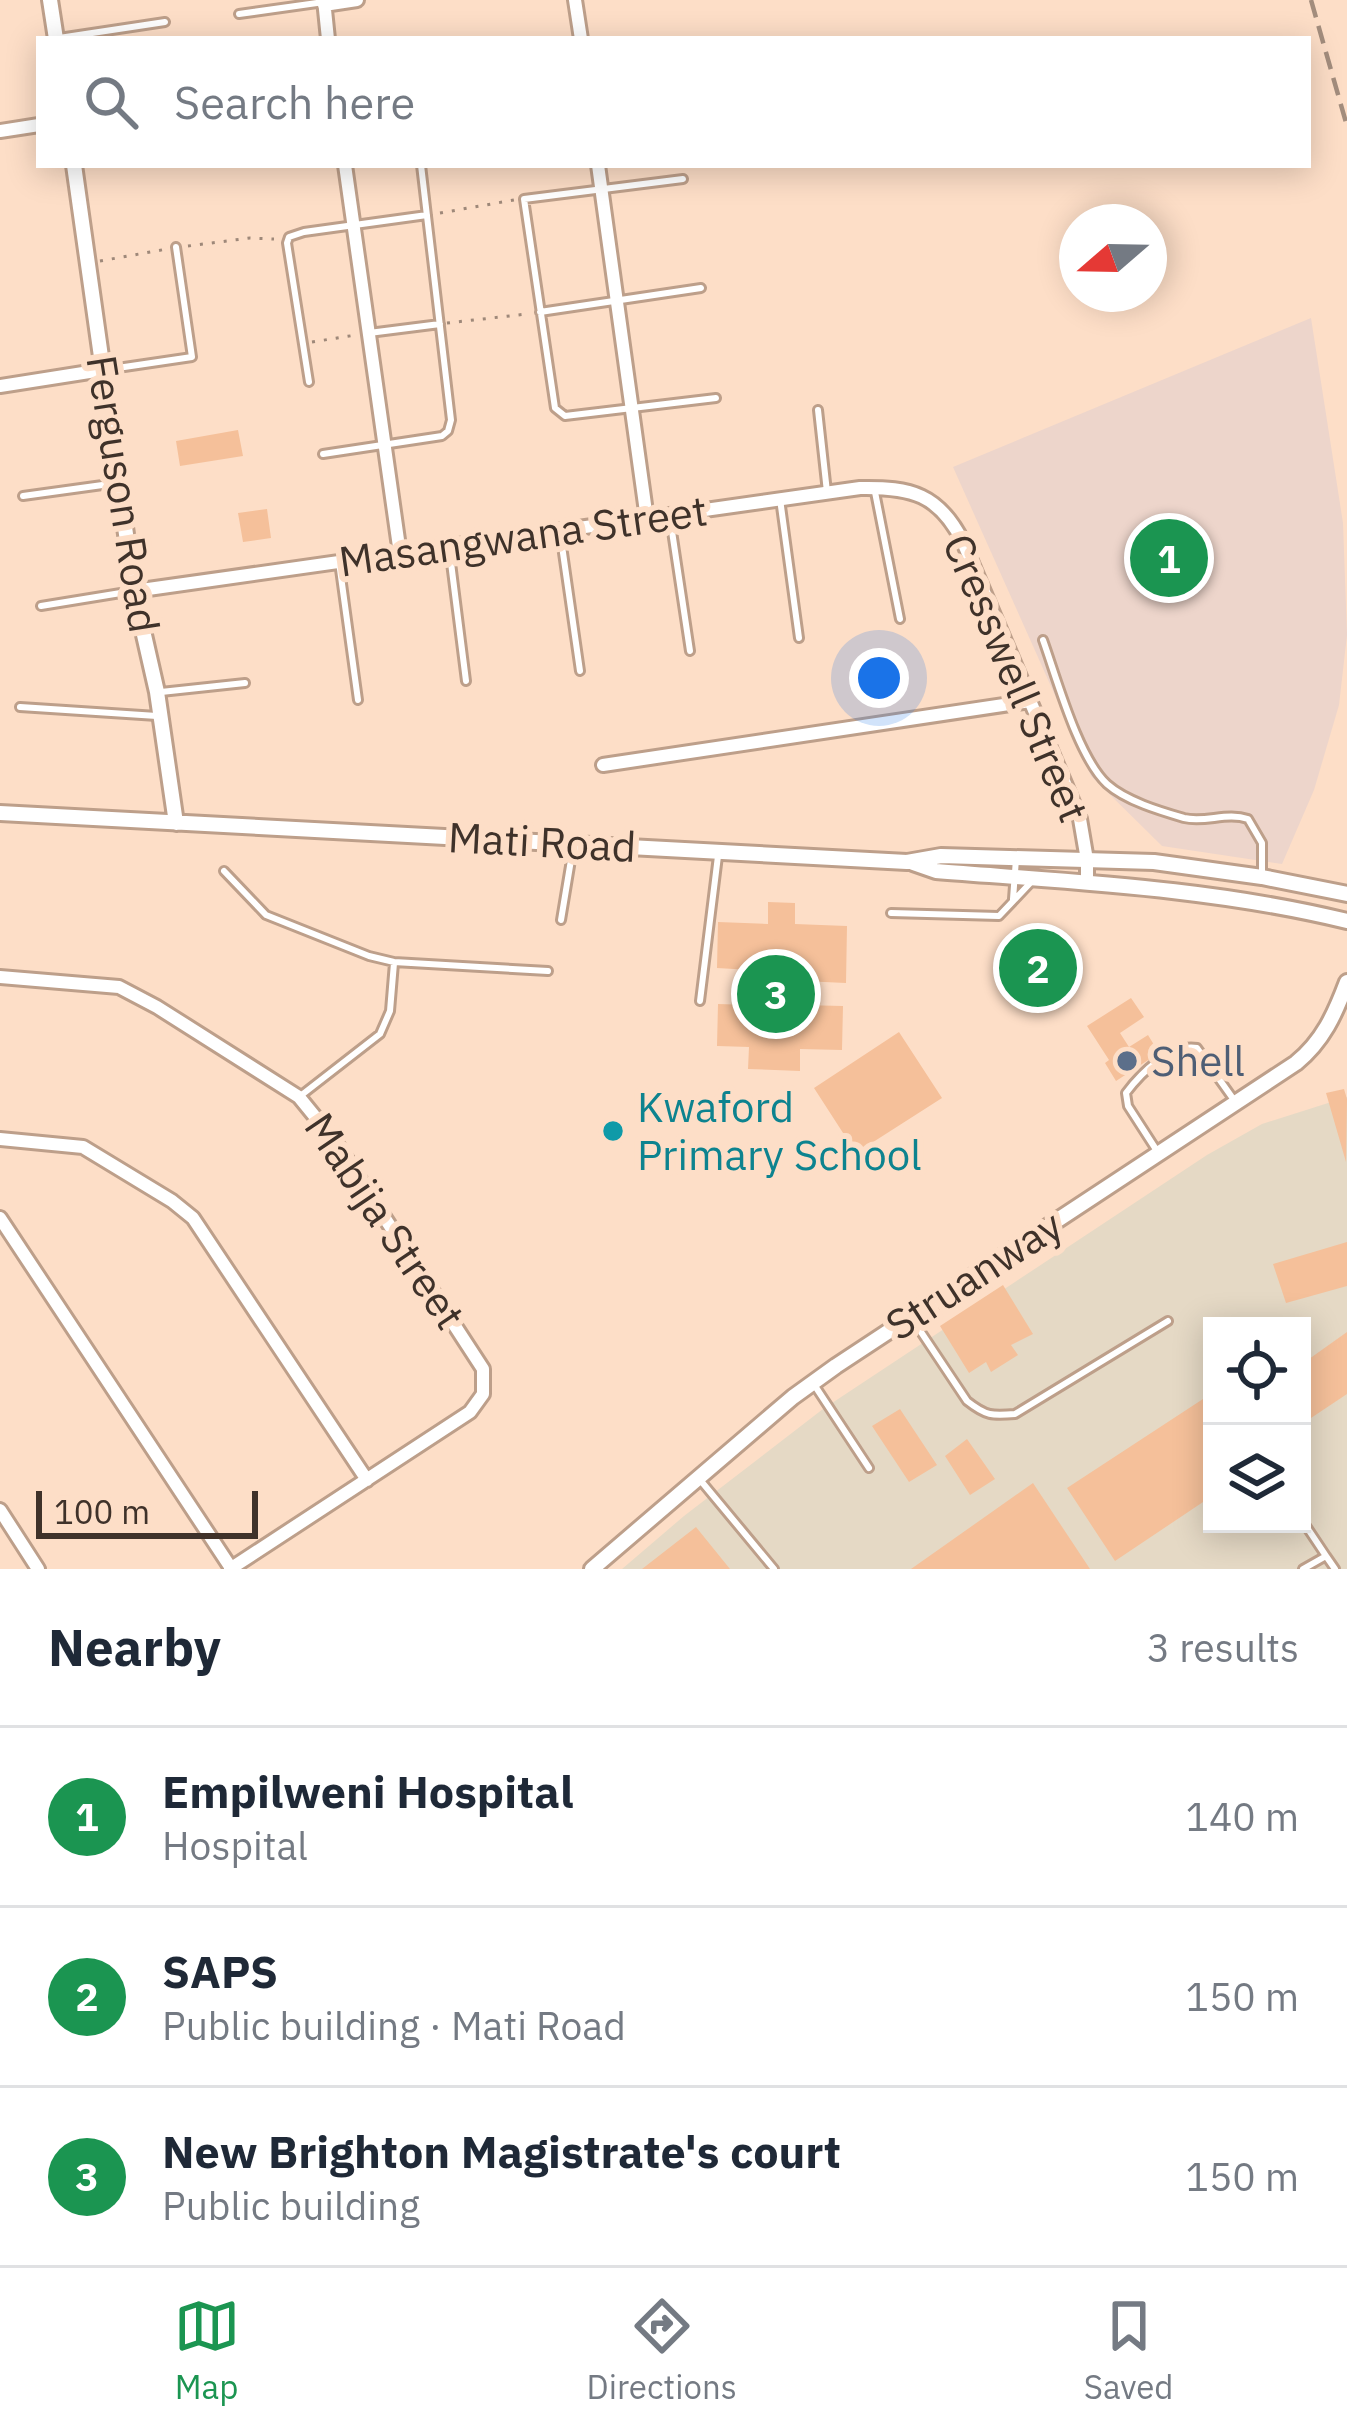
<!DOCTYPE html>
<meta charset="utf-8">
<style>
:root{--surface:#fff;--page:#f2f2f3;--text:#1f2937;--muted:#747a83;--line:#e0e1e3;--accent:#1b9551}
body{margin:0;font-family:"IBM Plex Sans",sans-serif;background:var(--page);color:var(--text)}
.controls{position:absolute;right:36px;bottom:36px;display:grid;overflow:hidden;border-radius:0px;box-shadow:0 6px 30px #0003}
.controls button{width:108px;height:108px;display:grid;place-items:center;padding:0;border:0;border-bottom:3px solid var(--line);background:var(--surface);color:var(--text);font:60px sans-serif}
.compass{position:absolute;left:1059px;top:204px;width:108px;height:108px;border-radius:50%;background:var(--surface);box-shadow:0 6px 30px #0003;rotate:250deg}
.scale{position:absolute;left:36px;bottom:30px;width:222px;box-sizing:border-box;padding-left:12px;border:6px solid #3f322a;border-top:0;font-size:33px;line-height:42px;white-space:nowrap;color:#3f322a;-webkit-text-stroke:9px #fddec7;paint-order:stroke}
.you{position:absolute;left:879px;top:678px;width:42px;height:42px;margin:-30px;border:9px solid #fff;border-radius:50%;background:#1a73e8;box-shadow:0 0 0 18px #1a73e833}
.badge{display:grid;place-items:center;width:78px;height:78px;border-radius:50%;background:var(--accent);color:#fff;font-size:39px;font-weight:700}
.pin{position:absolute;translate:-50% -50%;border:6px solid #fff;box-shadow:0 3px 12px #0006}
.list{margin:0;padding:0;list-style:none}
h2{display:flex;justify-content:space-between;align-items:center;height:156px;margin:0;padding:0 48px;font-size:51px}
h2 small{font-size:39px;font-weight:400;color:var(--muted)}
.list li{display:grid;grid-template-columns:78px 1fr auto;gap:36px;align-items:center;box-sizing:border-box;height:180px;padding:0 48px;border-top:3px solid var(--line)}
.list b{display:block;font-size:45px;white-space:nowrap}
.list p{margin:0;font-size:39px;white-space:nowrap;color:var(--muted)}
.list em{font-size:39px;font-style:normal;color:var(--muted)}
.icon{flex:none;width:66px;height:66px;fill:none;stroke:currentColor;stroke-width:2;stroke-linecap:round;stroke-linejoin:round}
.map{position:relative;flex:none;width:1347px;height:1569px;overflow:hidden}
.search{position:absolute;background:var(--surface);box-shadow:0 6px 30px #0003;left:36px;right:36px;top:36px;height:132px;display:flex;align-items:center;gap:30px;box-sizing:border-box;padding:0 42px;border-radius:0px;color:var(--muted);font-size:45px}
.sheet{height:696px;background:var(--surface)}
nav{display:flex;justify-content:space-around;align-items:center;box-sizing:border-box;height:168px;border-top:3px solid var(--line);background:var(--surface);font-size:33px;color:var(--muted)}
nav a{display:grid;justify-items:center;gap:6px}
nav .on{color:var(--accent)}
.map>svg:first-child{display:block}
</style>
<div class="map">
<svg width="1347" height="1569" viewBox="0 0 1347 1569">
<rect width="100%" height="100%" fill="#fddec7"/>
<path fill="#e5d9c5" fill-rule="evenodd" d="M1347,1097V1569H622L684,1516L823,1409L1207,1155L1262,1124ZM1212,1326H1302V1524H1212Z"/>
<path fill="#edd5cb" d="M1311,318L1343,523L1347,635L1339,705L1314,790L1282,864L1162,846L1091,776L953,467Z"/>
<path fill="#f5c09a" d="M238,430L243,456L180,466L176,441Z
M267,509L271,538L243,542L238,513Z
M768,902L795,903V924L847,926L846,983L802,981L801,1005L843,1006L842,1050L800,1049V1071L748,1069L749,1047L717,1046L718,1004L750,1005L751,970L717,968L718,922L768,924Z
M1131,998L1144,1017L1120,1033L1129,1047L1148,1035L1159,1053L1116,1081L1105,1063L1109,1060L1087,1026Z
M899,1032L942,1098L856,1153L814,1088Z
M1344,1089L1347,1099L1346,1162L1326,1093Z
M1347,1242V1286L1286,1303L1273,1264Z
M1003,1285L1033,1334L1011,1345L1018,1355L991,1372L986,1362L969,1373L940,1326Z
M1347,1332V1394L1302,1424V1364Z
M1203,1399L1212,1413V1496L1115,1561L1067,1488Z
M900,1409L937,1465L909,1482L872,1426Z
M967,1439L995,1479L970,1495L945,1456Z
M1033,1483L1090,1569H911Z
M696,1527L730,1569H642Z"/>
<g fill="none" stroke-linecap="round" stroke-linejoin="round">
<g stroke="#bd9f8a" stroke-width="12">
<path id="service" d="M239,14L324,2
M59,38L165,22
M683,179L524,199L555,408L565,416L716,398
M540,312L701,288
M369,333L440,324
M104,370L192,357L176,247
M309,382L287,243L289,237L304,232L427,215
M818,410L827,492
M323,454L442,436L448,431L451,420L421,165
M874,487L900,619
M23,496L117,483
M780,499L799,638
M670,518L690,651
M560,532L580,671
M449,547L466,681
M339,562L358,700
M41,606L133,591
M1043,640C1057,679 1078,757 1107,784C1126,801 1160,811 1184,818C1205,823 1227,812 1248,819L1262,843V876
M161,692L245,683
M20,707L157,716
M224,871L266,915L369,956L394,962L548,971
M1013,899L1016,859
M891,913L999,916L1034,879
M561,920L573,848
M700,1001L718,856
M299,1097L380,1034L390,1011L394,963
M1157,1151L1128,1106L1126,1093C1141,1073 1171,1043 1197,1048L1234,1100
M913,1320L967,1401C986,1416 992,1416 1015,1414L1168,1321
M815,1386L869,1468
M701,1481L774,1569
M1302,1520L1326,1556
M1303,1569L1326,1556L1335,1569"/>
</g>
<g stroke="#bd9f8a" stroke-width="18">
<path id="minor" d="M324,0L328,39
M575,0L581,39
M324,5L357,0
M0,131L39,125
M345,165L400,554
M598,165L647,519
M0,386L102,370
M134,591L860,488C911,487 939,494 963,542L1080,819L1087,860V882
M603,765L1030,701
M0,977L119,987L157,1007L299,1097L334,1140L483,1369V1394L470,1412L230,1569
M0,1139L83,1147L172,1201L193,1218L367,1480
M0,1218L231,1568
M0,1510L38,1569"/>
</g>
<g stroke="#bd9f8a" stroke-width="20">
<path id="tertiary" d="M50,0L56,39
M74,165L134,591L157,692L176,823
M0,813L907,862L941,856L1154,862L1262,877L1347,894
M913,863L936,871C1074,882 1212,888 1347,921
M592,1569L793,1397L836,1366L1296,1063C1323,1041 1335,1014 1347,982"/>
</g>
<path stroke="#9e8879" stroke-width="3" stroke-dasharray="3 9" stroke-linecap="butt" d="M440,213L514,200
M188,246L250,238L274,239
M100,261L167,249
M447,323L527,314
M312,342L356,335"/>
<use href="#service" stroke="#fff" stroke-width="6"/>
<use href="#minor" stroke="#fff" stroke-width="12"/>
<use href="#tertiary" stroke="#fff" stroke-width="14"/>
<path stroke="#a38d7d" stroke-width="4.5" stroke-dasharray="18 9" stroke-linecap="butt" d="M1311,0L1347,126"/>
</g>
<circle fill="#5c6f8a" stroke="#fddec7" stroke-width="4.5" cx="1127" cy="1061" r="12"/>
<circle fill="#0f9aa8" stroke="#fddec7" stroke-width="4.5" cx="613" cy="1131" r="12"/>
<g text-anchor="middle" stroke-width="12" stroke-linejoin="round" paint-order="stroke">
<g font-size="42" fill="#3f322a" stroke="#fddec7">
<text transform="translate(123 494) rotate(81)" y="15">Ferguson Road</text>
<text transform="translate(523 536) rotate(-8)" y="15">Masangwana Street</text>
<text transform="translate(1016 678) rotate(67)" y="15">Cresswell Street</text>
<text transform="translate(542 842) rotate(3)" y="15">Mati Road</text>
<text transform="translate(385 1221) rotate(56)" y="15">Mabija Street</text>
<text transform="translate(974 1275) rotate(-33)" y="15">Struanway</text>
</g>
<g font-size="42" fill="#4e5e75" stroke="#fddec7" text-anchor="start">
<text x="1151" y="1076">Shell</text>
</g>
<g font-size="42" fill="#0d838f" stroke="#fddec7" text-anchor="start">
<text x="637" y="1122">Kwaford<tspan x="637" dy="48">Primary School</tspan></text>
</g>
</g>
</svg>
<div class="controls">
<button><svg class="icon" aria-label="locate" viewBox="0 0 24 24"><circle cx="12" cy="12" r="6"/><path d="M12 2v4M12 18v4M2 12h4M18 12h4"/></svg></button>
<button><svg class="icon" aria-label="layers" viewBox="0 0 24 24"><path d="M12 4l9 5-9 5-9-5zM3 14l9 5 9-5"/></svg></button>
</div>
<svg class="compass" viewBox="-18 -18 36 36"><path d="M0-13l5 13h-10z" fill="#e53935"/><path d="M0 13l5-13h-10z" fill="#747a83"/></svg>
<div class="scale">100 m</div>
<div class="you"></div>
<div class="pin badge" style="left:1169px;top:558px">1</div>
<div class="pin badge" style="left:1038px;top:968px">2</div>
<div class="pin badge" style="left:776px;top:994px">3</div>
<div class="search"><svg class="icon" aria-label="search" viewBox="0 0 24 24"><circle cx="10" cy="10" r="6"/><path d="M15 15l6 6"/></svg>Search here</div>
</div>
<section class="sheet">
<h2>Nearby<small>3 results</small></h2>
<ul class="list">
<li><span class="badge">1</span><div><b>Empilweni Hospital</b><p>Hospital</p></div><em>140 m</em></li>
<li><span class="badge">2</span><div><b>SAPS</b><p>Public building · Mati Road</p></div><em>150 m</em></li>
<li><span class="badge">3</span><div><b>New Brighton Magistrate's court</b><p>Public building</p></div><em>150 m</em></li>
</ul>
</section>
<nav>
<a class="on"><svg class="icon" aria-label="map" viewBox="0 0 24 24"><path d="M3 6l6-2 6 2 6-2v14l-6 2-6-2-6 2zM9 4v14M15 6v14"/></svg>Map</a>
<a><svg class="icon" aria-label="directions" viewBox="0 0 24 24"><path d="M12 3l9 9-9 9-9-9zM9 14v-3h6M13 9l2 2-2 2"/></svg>Directions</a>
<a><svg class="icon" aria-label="saved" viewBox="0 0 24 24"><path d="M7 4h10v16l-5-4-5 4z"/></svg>Saved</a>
</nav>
